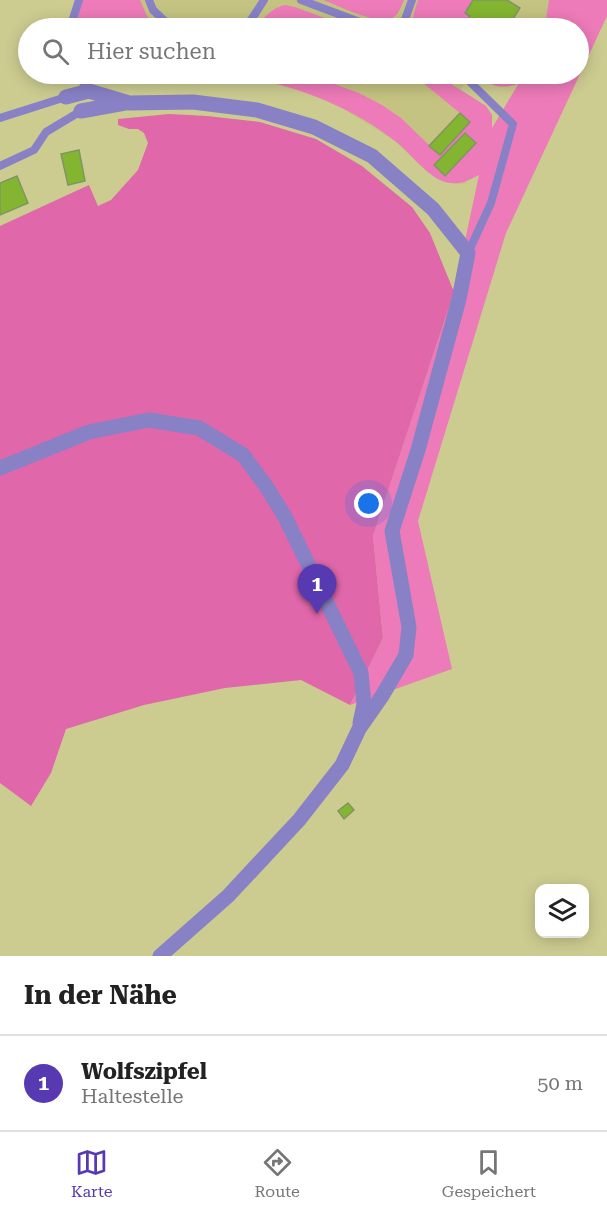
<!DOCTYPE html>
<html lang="de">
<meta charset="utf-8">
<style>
:root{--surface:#fff;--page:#f6f6f6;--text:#222;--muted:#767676;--line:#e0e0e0;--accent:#573ab2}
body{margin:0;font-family:"Roboto Serif",serif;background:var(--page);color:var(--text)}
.controls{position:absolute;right:18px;bottom:18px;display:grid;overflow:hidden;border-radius:12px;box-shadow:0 3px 15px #0003}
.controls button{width:54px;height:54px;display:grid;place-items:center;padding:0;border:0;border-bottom:2px solid var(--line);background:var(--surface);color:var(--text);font:30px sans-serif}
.you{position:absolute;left:369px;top:504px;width:21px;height:21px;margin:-15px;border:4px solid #fff;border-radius:50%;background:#1a73e8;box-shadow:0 0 0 9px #1a73e833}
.badge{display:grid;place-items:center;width:39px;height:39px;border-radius:50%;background:var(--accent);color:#fff;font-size:20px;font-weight:700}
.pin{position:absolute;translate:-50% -50px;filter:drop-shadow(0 2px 3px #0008)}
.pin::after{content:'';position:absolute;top:32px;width:21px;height:18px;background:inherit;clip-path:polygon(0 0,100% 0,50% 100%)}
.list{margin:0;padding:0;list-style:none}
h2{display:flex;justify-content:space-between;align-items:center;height:78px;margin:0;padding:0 24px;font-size:26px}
h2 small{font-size:20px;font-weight:400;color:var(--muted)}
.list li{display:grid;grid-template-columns:39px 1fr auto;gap:18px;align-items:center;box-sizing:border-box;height:96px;padding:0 24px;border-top:2px solid var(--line)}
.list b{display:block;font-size:22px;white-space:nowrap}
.list p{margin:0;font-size:20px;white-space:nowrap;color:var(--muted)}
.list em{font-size:20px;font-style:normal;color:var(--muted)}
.icon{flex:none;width:33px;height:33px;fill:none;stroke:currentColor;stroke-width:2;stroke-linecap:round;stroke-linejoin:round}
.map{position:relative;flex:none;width:607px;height:956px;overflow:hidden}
.search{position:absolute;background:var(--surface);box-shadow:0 3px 15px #0003;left:18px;right:18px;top:18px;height:66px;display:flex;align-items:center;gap:15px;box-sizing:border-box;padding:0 21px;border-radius:33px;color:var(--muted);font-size:22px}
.sheet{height:174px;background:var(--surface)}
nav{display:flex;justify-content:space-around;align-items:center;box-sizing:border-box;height:84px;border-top:2px solid var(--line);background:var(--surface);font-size:16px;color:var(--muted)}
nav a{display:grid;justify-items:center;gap:3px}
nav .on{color:var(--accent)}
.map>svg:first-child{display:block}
</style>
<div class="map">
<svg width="607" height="956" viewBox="0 0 607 956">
<rect width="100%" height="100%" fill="#cccc91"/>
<path fill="#c4c381" d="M82,0H566L551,28H75Z
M219,74H524L516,85L510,86H495L470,74L461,90L486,106L492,115L465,184L443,181L421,166L395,141L342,108L308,93L284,86L261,80Z"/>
<path fill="#ed7bb9" d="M82,0H140L147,16L157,28H75Z
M323,0H404C401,7 398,16 391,19C377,25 337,5 323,0Z
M418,0H473L465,13L470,16L462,28H414C411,19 415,9 418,0Z
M549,0H607V16L506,233L418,521L452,669L350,705L383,638L373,536L454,292L479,175C466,181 461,186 445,182C427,177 410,152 395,141C345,102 282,80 219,74H307L359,93L382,105L401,118L429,145L460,113L412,74H435L475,99L486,106L492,115V128L519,83C505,90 490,86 477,77L479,74H578V28H534L545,27Z
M285,5L295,7L352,28H255C264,18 271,8 285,5Z"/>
<path fill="#df67aa" d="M169,114L207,116L260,122L316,139L362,166L412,207L430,233L454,292L373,536L383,638L350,705L301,680L225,688L144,705L66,729L51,773L31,806L0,783V226L89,185L98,206L111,200L138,170L148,143L144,133L138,129H129L118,125V119Z"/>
<path fill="#84b530" stroke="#7f9663" stroke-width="1.5" d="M473,0H507L520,8L507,28H462L470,16L465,13Z
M460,113L470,122L440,155L429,146Z
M465,133L476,143L445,176L434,165Z
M79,150L85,181L68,185L61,154Z
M17,176L28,203L0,215V183Z
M348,803L354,810L344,819L338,811Z"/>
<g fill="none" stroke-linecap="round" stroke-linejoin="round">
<path stroke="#8881c6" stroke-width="8" d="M149,0L153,10L172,28
M301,0L376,28
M70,28L79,0
M240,28L251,20L264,0
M402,28L412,0
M77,74L89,91
M458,74L468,80L513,124L491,203L468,253
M0,118L66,97
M0,166L34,150L46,132L81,111"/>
<path stroke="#8881c6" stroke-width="15" d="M66,97L89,91L129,103L193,102L257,110L314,127L372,156L433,209L468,253L459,299L418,450L392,531L409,627L406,655L382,696L359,729L342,765L299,820L228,896L160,956
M81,111L125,103
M0,468L89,432L149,420L199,428L243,455L266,486L285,517L361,673L364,704L360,723"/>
</g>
</svg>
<div class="controls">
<button><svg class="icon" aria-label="layers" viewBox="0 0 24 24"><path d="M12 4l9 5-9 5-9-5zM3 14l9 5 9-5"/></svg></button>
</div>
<div class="you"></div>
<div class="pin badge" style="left:317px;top:614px">1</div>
<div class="search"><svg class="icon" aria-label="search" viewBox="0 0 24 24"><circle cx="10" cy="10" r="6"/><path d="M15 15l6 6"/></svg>Hier suchen</div>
</div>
<section class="sheet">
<h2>In der Nähe<small></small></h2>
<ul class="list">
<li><span class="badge">1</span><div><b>Wolfszipfel</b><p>Haltestelle</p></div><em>50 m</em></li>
</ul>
</section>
<nav>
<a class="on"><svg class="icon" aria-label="map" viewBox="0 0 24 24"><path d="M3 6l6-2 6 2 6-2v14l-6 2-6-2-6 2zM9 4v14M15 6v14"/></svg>Karte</a>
<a><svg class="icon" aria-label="directions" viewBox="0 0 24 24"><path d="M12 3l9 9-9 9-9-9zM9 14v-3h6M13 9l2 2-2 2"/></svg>Route</a>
<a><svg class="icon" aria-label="saved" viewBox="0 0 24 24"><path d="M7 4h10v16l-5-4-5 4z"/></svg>Gespeichert</a>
</nav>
